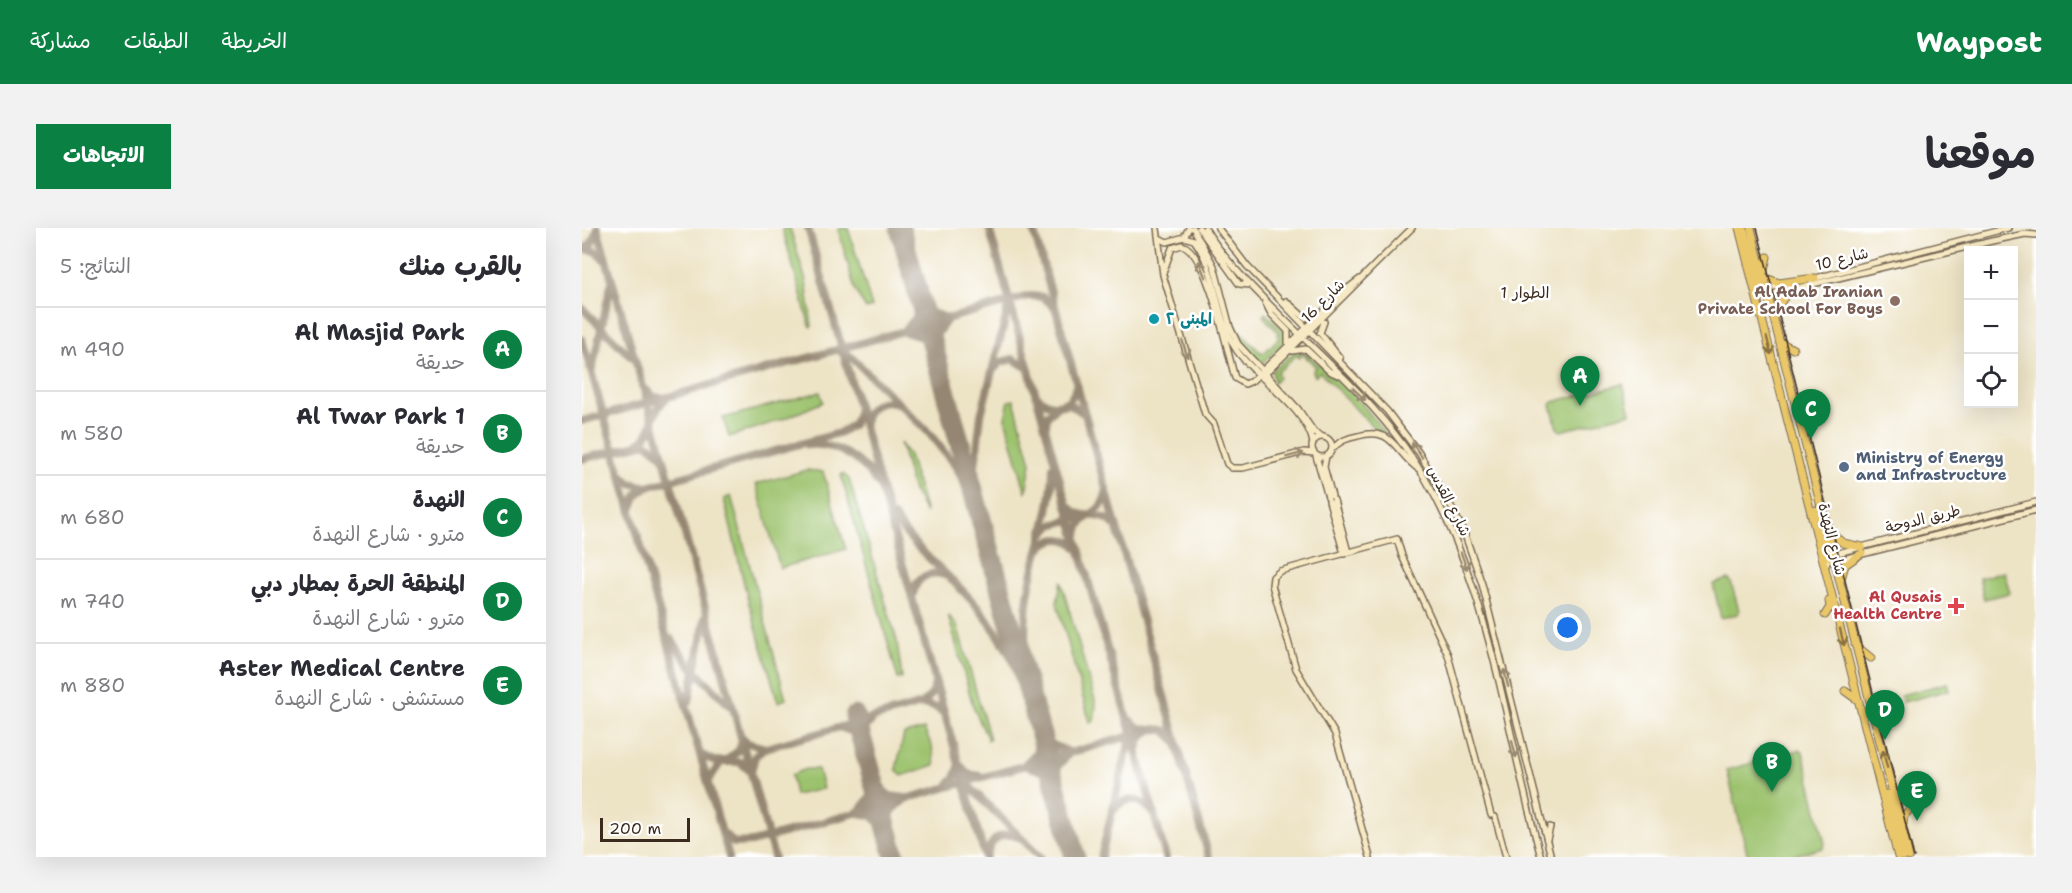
<!DOCTYPE html>
<html lang="ar">
<meta charset="utf-8">
<style>
:root{--surface:#fff;--page:#f2f2f3;--text:#2b2b33;--muted:#7c7c81;--line:#e1e1e2;--accent:#0b8043}
body{margin:0;font-family:"Shantell Sans","Playpen Sans Arabic",sans-serif;background:var(--page);color:var(--text);direction:rtl}
.controls{position:absolute;right:18px;top:18px;display:grid;overflow:hidden;border-radius:0px;box-shadow:0 6px 24px #0002}
.controls button{width:54px;height:54px;display:grid;place-items:center;padding:0;border:0;border-bottom:2px solid var(--line);background:var(--surface);color:var(--text);font:30px sans-serif}
.scale{position:absolute;left:18px;bottom:15px;width:90px;box-sizing:border-box;padding-left:6px;border:3px solid #3b2a1e;border-top:0;font-size:16px;line-height:21px;white-space:nowrap;color:#3b2a1e;-webkit-text-stroke:4px #fff;paint-order:stroke}
.you{position:absolute;left:986px;top:400px;width:21px;height:21px;margin:-15px;border:4px solid #fff;border-radius:50%;background:#1a73e8;box-shadow:0 0 0 9px #1a73e833}
.badge{display:grid;place-items:center;width:39px;height:39px;border-radius:50%;background:var(--accent);color:#fff;font-size:20px;font-weight:700}
.pin{position:absolute;translate:-50% -50px;filter:drop-shadow(0 2px 3px #0008)}
.pin::after{content:'';position:absolute;top:32px;width:21px;height:18px;background:inherit;clip-path:polygon(0 0,100% 0,50% 100%)}
.list{margin:0;padding:0;list-style:none}
h2{display:flex;justify-content:space-between;align-items:center;height:78px;margin:0;padding:0 24px;font-size:26px}
h2 small{font-size:20px;font-weight:400;color:var(--muted)}
.list li{display:grid;grid-template-columns:39px 1fr auto;gap:18px;align-items:center;box-sizing:border-box;height:84px;padding:0 24px;border-top:2px solid var(--line)}
.list b{display:block;font-size:22px;white-space:nowrap}
.list p{margin:0;font-size:20px;white-space:nowrap;color:var(--muted)}
.list em{font-size:20px;font-style:normal;color:var(--muted)}
.icon{flex:none;width:33px;height:33px;fill:none;stroke:currentColor;stroke-width:2;stroke-linecap:round;stroke-linejoin:round}
.map{position:relative;flex:none;width:1454px;height:629px;overflow:hidden;direction:ltr;border-radius:0px}
header{display:flex;align-items:center;gap:36px;box-sizing:border-box;height:84px;padding:0 30px;background:var(--accent);color:#fff}
header strong{font-size:28px}
nav{display:flex;gap:33px;margin-inline-start:auto;font-size:21px}
.intro{display:flex;align-items:center;justify-content:space-between;box-sizing:border-box;height:144px;padding:0 36px}
h1{margin:0;font-size:42px}
.button{padding:15px 27px;border-radius:0px;background:var(--accent);color:#fff;font-size:21px;font-weight:700}
main{display:flex;gap:36px;padding:0 36px}
aside{flex:1;background:var(--surface);border-radius:0px;box-shadow:0 6px 24px #0002}
.map>svg:first-child{display:block}
</style>
<header>
<strong>Waypost</strong>
<nav><a>الخريطة</a><a>الطبقات</a><a>مشاركة</a></nav>
</header>
<div class="intro"><h1>موقعنا</h1><a class="button">الاتجاهات</a></div>
<main>
<div class="map">
<svg width="1454" height="629" viewBox="0 0 1454 629">
<rect width="100%" height="100%" fill="#fff"/>
<filter id="ink" filterUnits="userSpaceOnUse"><feTurbulence type="fractalNoise" baseFrequency=".0167" numOctaves="2"/><feDisplacementMap in="SourceGraphic" scale="12" xChannelSelector="R" yChannelSelector="G"/><feConvolveMatrix kernelMatrix="1 2 1 2 8 2 1 2 1" color-interpolation-filters="sRGB"/></filter>
<filter id="wash" filterUnits="userSpaceOnUse"><feTurbulence type="fractalNoise" baseFrequency=".008" numOctaves="4" result="noise"/><feDisplacementMap in="SourceGraphic" scale="24" xChannelSelector="R" yChannelSelector="G"/><feGaussianBlur stdDeviation="1.35" result="paint"/><feColorMatrix in="noise" values="0 0 0 0 0 0 0 0 0 0 0 0 0 0 0 0 0 1.4 0 .05"/><feComposite in="paint" operator="in"/></filter>
<g filter="url(#wash)">
<rect width="100%" height="100%" fill="#ede3c5"/>
<path fill="#9cc26d" stroke="#6c7646" stroke-width="1.5" d="M200,0H208L224,53L230,98L228,99Z
M256,0H266L290,79L284,81L273,62Z
M684,85L703,105L705,111L683,133L677,134L667,127L656,102L677,123L682,125L697,110L695,107L697,105L681,88Z
M712,124L725,126L780,176L805,207L795,203L738,144L733,148L731,143L734,139L721,126L717,130L714,127L695,145L697,149L692,154L690,143Z
M1041,156L1049,185L979,203L975,200L969,177L971,174Z
M238,164L241,174L204,190L147,209L141,190Z
M432,172L449,235L444,265L423,190L427,173Z
M318,215L327,227L344,285L331,263Z
M225,242L241,244L264,321L198,340L174,256Z
M261,246L267,251L315,413L320,450L316,451L259,247Z
M149,268L204,471L196,474L166,372L142,271Z
M1422,344L1428,365L1402,371L1397,350Z
M1146,351L1149,354L1157,383L1155,386L1139,390L1131,356Z
M479,353L514,476L512,493L508,495L475,375Z
M366,387L375,397L408,511L406,512L391,478Z
M1365,455L1367,462L1321,474L1319,467Z
M342,501L350,518L353,537L320,548L314,541L322,506Z
M1217,522L1221,524L1243,616L1241,620L1204,629H1166L1145,542Z
M236,541L241,561L213,567L209,547L224,541Z"/>
<g fill="none" stroke-linecap="round" stroke-linejoin="round">
<path stroke="#948672" stroke-width="8" d="M15,0L88,252L192,629
M226,0L403,629
M407,0L584,629
M451,0L627,629
M2,21L13,23L24,33
M0,22L9,16L15,3
M0,80L48,128
M324,100L334,90L336,68L347,84L365,90
M323,104L342,110L352,123L354,107L365,92
M0,111L147,629
M259,124L267,127L347,205L374,239L395,279
M10,141L29,57
M412,141L419,134L431,131L446,140
M455,168C469,183 490,179 494,158
M0,193L447,68L461,69L472,79
M282,195C285,177 300,169 317,176
M464,197L465,189L475,178L488,176L501,185
M56,216C73,205 68,182 85,170L72,169L62,160
M226,217C254,214 281,232 295,255
M0,231L64,215L80,227
M41,248L48,255L65,259L55,266L50,279
M65,259L257,205L271,197L277,182
M395,276L393,238L399,187L427,76
M486,278C498,294 519,281 532,297
M311,288C332,321 365,344 390,373C414,399 429,427 444,459
M461,307L470,297L494,290
M495,308C496,285 521,289 524,264
M457,322C468,308 485,307 496,321
M331,367C333,350 348,341 365,348
M89,411L107,436L147,477
M448,467C443,428 440,391 449,352C457,314 471,278 471,239
M107,474L123,390
M340,476L351,465L353,455
M545,490L557,500L568,502L558,511L555,522
M260,500L274,505L280,514L281,503L291,491
M159,508L166,515L184,520
M118,526L132,533H144L157,522L160,513
M443,536L454,525L458,505L466,515L485,523
M446,538L462,544L474,559L475,539L486,527
M126,553L139,534H158L169,544L173,528L184,520L340,476L355,480L363,488
M383,554L458,629
M365,559L372,551L378,537L386,546L398,548
M278,582L288,569L292,555
M532,582C543,566 559,571 571,584
M276,585L289,587L305,601L310,583L324,570L308,568L292,555
M142,606L152,615L170,614L573,501L582,502L594,513
M404,629C408,612 419,602 436,609
M519,629L549,507"/>
<path stroke="#948672" stroke-width="21" d="M318,0L493,629
M273,488L313,629"/>
</g>
</g>
<g filter="url(#ink)">
<g fill="none" stroke-linecap="round" stroke-linejoin="round">
<g stroke="#796b58" stroke-width="8">
<path id="secondary" d="M575,0L581,47L623,186L632,196L645,236L650,240H661L722,224L732,225
M611,0L632,38L648,99L656,116L716,181L732,204L741,209
M617,0L657,56L668,57
M623,0C643,33 670,59 697,86C739,128 786,169 822,218C907,336 920,492 959,629
M636,0L665,38L805,183L837,225L869,278L882,304L900,356L969,629
M602,9L612,12C637,45 632,90 655,123C675,151 725,181 731,215
M577,10L585,14L602,9L607,0
M581,45L590,20L600,17C626,24 645,124 653,150L663,156L670,153L761,64L778,51
M1230,51L1426,0
M1218,60L1226,65
M1186,67L1410,13L1443,6L1454,7
M704,73L723,90L733,88
M683,74L689,86L706,103V115
M1176,74L1185,60L1207,57
M742,94L738,105L758,130
M710,123L724,121L747,143L756,147
M680,149C731,100 780,49 830,0
M730 219a10 10 0 1 1 20 0a10 10 0 1 1-20 0Z
M750,221C758,213 765,210 776,208C811,198 812,223 835,240
M734,228L746,269
M744,228L742,239L750,268
M752,272L766,324
M747,273L762,326
M1253,333L1454,282
M1243,340L1247,330L1252,326L1454,274
M913,589L924,629
M965,611L968,599
M788,629L753,506L714,441L690,357L691,349L698,343L815,311L820,328L866,427L909,587"/>
</g>
<g stroke="#796b58" stroke-width="9">
<path id="primary" d="M1157,0L1316,629
M1169,0L1327,629
M1162,2L1179,62L1186,67
M1181,46L1185,29
M1181,49L1197,55L1233,50
M1192,89L1200,72L1209,62
M1198,114L1211,121
M1233,282L1246,328L1253,333
M1245,302L1261,315L1280,319
M1259,351L1263,337L1280,325
M1243,387L1248,379L1247,373
M1273,417L1289,430
M1263,463L1277,473
M1305,566L1321,629
M1321,596L1322,588L1327,582"/>
</g>
<use href="#secondary" stroke="#f7e9c3" stroke-width="5"/>
<use href="#primary" stroke="#eac769" stroke-width="7"/>
<path stroke="#3b2a1e" stroke-width="1.5" d="M1175,0L1332,629"/>
</g>
<defs><path id="oneway-shaft" d="M-6 0H5M1.5-3L5.5 0L1.5 3" fill="none" stroke-width="1.6" stroke-linecap="round" stroke-linejoin="round" transform="scale(1.5)"/></defs>
<g stroke="#998a70">
<use href="#oneway-shaft" transform="translate(620 41) rotate(-111)"/>
<use href="#oneway-shaft" transform="translate(603 121) rotate(73)"/>
<use href="#oneway-shaft" transform="translate(777 166) rotate(44)"/>
<use href="#oneway-shaft" transform="translate(835 222) rotate(-124)"/>
<use href="#oneway-shaft" transform="translate(713 227) rotate(-14)"/>
<use href="#oneway-shaft" transform="translate(882 333) rotate(70)"/>
<use href="#oneway-shaft" transform="translate(924 450) rotate(-104)"/>
<use href="#oneway-shaft" transform="translate(932 521) rotate(76)"/>
</g>
<g stroke="#8a7140">
<use href="#oneway-shaft" transform="translate(1187 118) rotate(76)"/>
<use href="#oneway-shaft" transform="translate(1260 409) rotate(76)"/>
<use href="#oneway-shaft" transform="translate(1303 531) rotate(-104)"/>
</g>
</g>
<circle fill="#8d6e63" stroke="#fff" stroke-width="2" cx="1313" cy="73" r="6"/>
<circle fill="#0f9aa8" stroke="#fff" stroke-width="2" cx="572" cy="91" r="6"/>
<circle fill="#5c6f8a" stroke="#fff" stroke-width="2" cx="1262" cy="239" r="6"/>
<path fill="#e0444e" stroke="#fff" stroke-width="2" d="M1371 369h6v6h6v6h-6v6h-6v-6h-6v-6h6z"/>
<g text-anchor="middle" stroke-width="5" stroke-linejoin="round" paint-order="stroke">
<g font-size="15" fill="#3b2a1e" stroke="#fff">
<text transform="translate(1260 31) rotate(-14)" y="5">شارع 10</text>
<text transform="translate(741 73) rotate(-45)" y="5">شارع 16</text>
<text transform="translate(867 273) rotate(63)" y="5">شارع القدس</text>
<text transform="translate(1341 291) rotate(-14)" y="5">طريق الدوحة</text>
<text transform="translate(1250 311) rotate(76)" y="5">شارع النهدة</text>
</g>
<g font-size="15" font-weight="bold" fill="#785e54" stroke="#fff" text-anchor="end">
<text x="1301" y="69">Al Adab Iranian<tspan x="1301" dy="17">Private School For Boys</tspan></text>
</g>
<g font-size="15" font-weight="bold" fill="#0d838f" stroke="#fff" text-anchor="start">
<text x="584" y="96">المبنى ٢</text>
</g>
<g font-size="15" font-weight="bold" fill="#4e5e75" stroke="#fff" text-anchor="start">
<text x="1274" y="235">Ministry of Energy<tspan x="1274" dy="17">and Infrastructure</tspan></text>
</g>
<g font-size="15" font-weight="bold" fill="#be3a42" stroke="#fff" text-anchor="end">
<text x="1360" y="374">Al Qusais<tspan x="1360" dy="17">Health Centre</tspan></text>
</g>
<g font-size="16" fill="#3b2a1e" stroke="#fff">
<text x="943" y="70">الطوار 1</text>
</g>
</g>
</svg>
<div class="controls">
<button>+</button>
<button>−</button>
<button><svg class="icon" aria-label="locate" viewBox="0 0 24 24"><circle cx="12" cy="12" r="6"/><path d="M12 2v4M12 18v4M2 12h4M18 12h4"/></svg></button>
</div>
<div class="scale">200 m</div>
<div class="you"></div>
<div class="pin badge" style="left:998px;top:178px">A</div>
<div class="pin badge" style="left:1190px;top:564px">B</div>
<div class="pin badge" style="left:1229px;top:211px">C</div>
<div class="pin badge" style="left:1303px;top:512px">D</div>
<div class="pin badge" style="left:1335px;top:593px">E</div>
</div>
<aside>
<h2>بالقرب منك<small>النتائج: 5</small></h2>
<ul class="list">
<li><span class="badge">A</span><div><b>Al Masjid Park</b><p>حديقة</p></div><em>490 m</em></li>
<li><span class="badge">B</span><div><b>Al Twar Park 1</b><p>حديقة</p></div><em>580 m</em></li>
<li><span class="badge">C</span><div><b>النهدة</b><p>مترو · شارع النهدة</p></div><em>680 m</em></li>
<li><span class="badge">D</span><div><b>المنطقة الحرة بمطار دبي</b><p>مترو · شارع النهدة</p></div><em>740 m</em></li>
<li><span class="badge">E</span><div><b>Aster Medical Centre</b><p>مستشفى · شارع النهدة</p></div><em>880 m</em></li>
</ul>
</aside>
</main>
